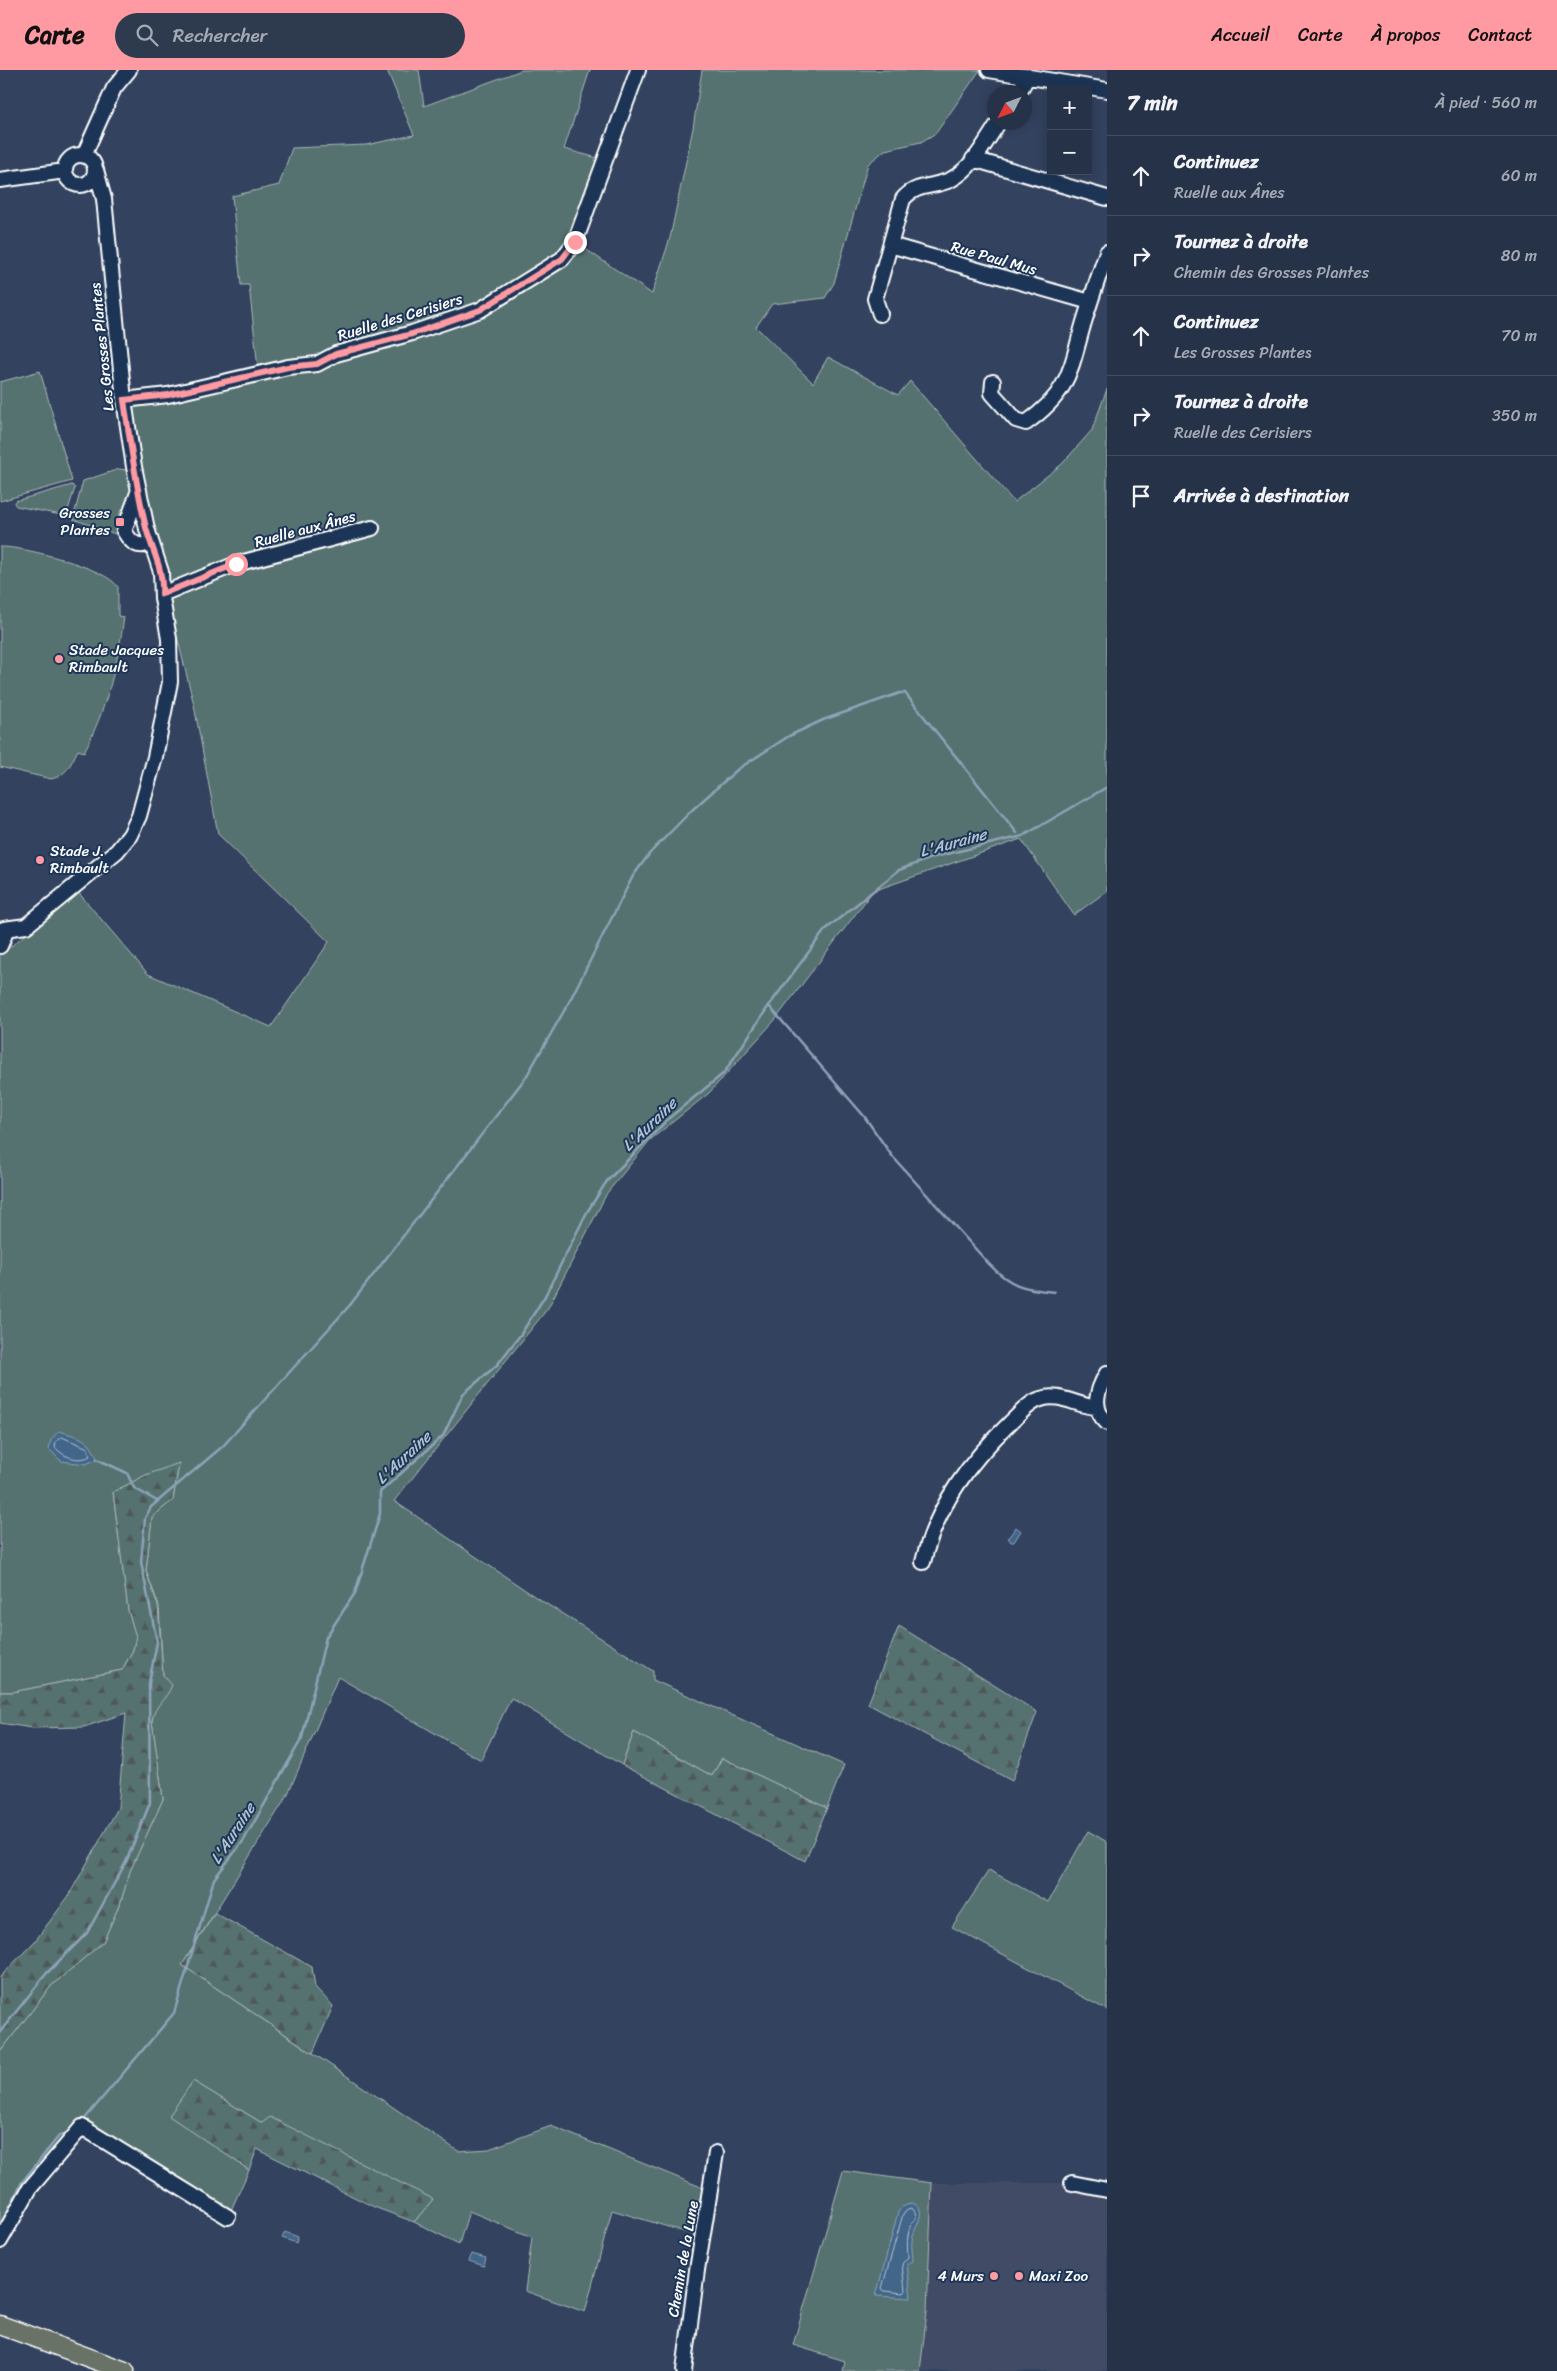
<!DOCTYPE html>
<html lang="fr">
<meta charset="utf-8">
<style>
:root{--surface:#263247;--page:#2e3a4e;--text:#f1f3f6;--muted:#a4aab4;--line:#424d60;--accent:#ff9aa2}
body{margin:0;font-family:Sriracha,sans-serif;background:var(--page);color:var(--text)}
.controls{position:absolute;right:15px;top:15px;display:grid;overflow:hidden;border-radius:0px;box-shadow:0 2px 12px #0003}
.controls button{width:45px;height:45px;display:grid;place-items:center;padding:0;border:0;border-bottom:1px solid var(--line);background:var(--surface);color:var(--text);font:25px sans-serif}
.compass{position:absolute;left:987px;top:15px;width:45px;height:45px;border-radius:50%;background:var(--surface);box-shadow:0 2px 12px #0003;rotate:228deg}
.stop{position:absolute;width:15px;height:15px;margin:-11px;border:4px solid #ff9aa2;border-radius:50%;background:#fff}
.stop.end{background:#ff9aa2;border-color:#fff;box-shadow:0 1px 5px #0008}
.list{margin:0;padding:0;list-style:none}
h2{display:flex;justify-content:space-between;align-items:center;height:65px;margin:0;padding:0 20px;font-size:21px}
h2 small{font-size:16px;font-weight:400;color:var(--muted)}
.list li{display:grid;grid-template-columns:32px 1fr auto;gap:15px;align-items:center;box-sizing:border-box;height:80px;padding:0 20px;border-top:1px solid var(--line)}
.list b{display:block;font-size:19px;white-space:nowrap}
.list p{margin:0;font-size:16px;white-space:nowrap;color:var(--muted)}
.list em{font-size:16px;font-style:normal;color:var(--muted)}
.icon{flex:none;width:28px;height:28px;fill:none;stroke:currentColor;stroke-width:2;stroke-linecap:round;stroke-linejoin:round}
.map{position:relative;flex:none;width:1107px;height:2301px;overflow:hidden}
header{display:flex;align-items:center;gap:30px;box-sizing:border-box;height:70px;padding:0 25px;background:var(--accent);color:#111}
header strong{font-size:24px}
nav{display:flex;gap:28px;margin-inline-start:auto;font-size:18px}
.search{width:350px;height:45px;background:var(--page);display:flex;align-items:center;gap:12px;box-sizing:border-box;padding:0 18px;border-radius:28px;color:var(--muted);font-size:19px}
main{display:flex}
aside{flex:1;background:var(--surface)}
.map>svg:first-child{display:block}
</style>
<header>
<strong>Carte</strong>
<div class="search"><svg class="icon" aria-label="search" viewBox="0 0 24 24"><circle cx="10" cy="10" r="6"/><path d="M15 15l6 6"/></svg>Rechercher</div>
<nav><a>Accueil</a><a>Carte</a><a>À propos</a><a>Contact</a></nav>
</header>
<main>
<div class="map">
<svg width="1107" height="2301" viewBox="0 0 1107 2301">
<defs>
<pattern id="forest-firs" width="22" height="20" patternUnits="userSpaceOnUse" patternTransform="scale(1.25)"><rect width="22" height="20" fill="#547270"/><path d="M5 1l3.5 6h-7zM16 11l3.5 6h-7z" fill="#4f5959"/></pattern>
</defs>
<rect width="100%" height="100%" fill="#33425f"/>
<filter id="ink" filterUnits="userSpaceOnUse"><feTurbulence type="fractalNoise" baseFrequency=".02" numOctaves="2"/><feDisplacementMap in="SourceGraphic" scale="10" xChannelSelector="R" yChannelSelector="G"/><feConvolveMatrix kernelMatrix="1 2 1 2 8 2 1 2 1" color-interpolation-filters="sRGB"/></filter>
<g filter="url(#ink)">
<path fill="#424c65" d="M932,2113H1072L1107,2120V2301H920L927,2241Z"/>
<path fill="#547270" stroke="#aab8b8" d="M387,0H419L424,36L522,0H590L564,79L605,90L575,172L652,224L670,168L693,58L702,0H980L936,63L921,72L885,80L868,94L834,213L825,228L772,234L756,257L813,313L828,287L898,325L910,311L1014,432L1062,394L1092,360L1107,319V821L1074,845L1021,769L873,821L775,950L709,1023L650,1070L607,1123L548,1238L394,1431L534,1526L653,1601V1610L844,1695L827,1738L722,1688L712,1706L634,1662L622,1695L511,1628L481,1690L338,1607L287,1726L182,1895L458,2081L489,2079L551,2056L706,2119L698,2166L612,2140L585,2242L525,2221L532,2167L469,2141L459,2174L414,2152L433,2129L262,2053L193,2011L170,2046L249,2100L228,2147L82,2057L0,2171V1982L51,1916L103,1872L121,1831L130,1801L163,1729L152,1651L154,1641L159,1634L163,1605L159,1536L146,1501L152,1447L173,1430L179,1394L146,1405L113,1422L128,1540L136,1566L133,1580L122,1600L13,1622H0V885L78,822L148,904L271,957L329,872L218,764L194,635L166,522L169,509L117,336L259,308L249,215H241L232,126L279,115L292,78L366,75L414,65Z
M40,301L72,411L0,431V312Z
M119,399L126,400C134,414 130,426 125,441L121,440L117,454L120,456L121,466L73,449L83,411Z
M72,415L75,418L66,446L16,436L14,433L15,431Z
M0,477C22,476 107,498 118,517V546L124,547C118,594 106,640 84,682L78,680C71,693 67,706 51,709L0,697Z
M1088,1761L1107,1772V1940L952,1857L989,1800L1048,1832Z
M843,2101L932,2113L927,2241L920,2301H843L845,2291L793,2275Z"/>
<path fill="url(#forest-firs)" stroke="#aab8b8" d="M179,1393L173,1430L152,1447L146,1501L158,1536L163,1605L172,1615C167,1629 154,1635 152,1651L163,1729L130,1801L121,1831L103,1872L51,1916L0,1982V1907L35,1871L68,1827L118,1738L126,1643L84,1657L32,1658L0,1653V1622H13L122,1600L133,1580L136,1567L128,1540L113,1422L146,1405Z
M899,1556L1037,1642L1012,1711L868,1634Z
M634,1662L712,1706L722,1688L827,1738L805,1791L622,1695Z
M215,1843L312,1897L315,1917L333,1936L313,1983L182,1895Z
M193,2011L262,2053L270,2047L433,2129L414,2152L374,2137L257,2079L249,2100L169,2046Z"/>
<path fill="#426689" stroke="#8ea3b8" d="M59,1361C79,1367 90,1368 97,1389L86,1394L61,1391L49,1379L51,1370Z
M1016,1457L1021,1461L1014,1472H1011L1008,1468Z
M912,2133C931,2140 912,2158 912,2171C911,2177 913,2185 913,2191L907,2194L911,2228L876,2226L898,2142L902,2137Z
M285,2162L298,2167L296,2173L282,2168Z
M472,2184L486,2188L484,2196L469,2191Z"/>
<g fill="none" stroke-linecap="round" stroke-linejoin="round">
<path stroke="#b3c2d0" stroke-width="1" d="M62,1367L88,1378L90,1386C78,1393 62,1386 55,1377L56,1372Z
M912,2138L915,2142L916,2148C906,2160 907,2171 908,2187L902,2194L905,2221L903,2223L884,2221L882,2218L903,2144L906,2140Z"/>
<path stroke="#8ea3b8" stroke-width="2.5" d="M769,936L864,1046L892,1086L989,1194C1010,1216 1024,1219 1054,1222
M97,1389L127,1403L134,1418L157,1431
M0,1962L46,1904L87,1863L126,1792L150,1733L149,1613L157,1572L141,1492L145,1448L151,1437L223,1376L350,1235L526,1007L568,934L633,806L650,783L692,740L738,699L789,666L823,650L900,623H905L1017,763
M83,2051L174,1943L214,1809L244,1770L302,1668L326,1567L355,1523L380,1444V1422L443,1366L463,1324L497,1295L521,1264L545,1226L587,1142L607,1111L669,1048L724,1003L768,937L825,860L899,800L934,787L1023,766L1107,717
M0,2156L22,2112L59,2066L69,2063"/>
<g stroke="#fff" stroke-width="18">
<path id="minor" d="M989,0L1107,20
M1019,22L1028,6
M84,85L114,18L129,0
M65 100a15 15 0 1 1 30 0a15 15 0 1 1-30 0Z
M973,89L1107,128
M0,110L65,101
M890,175L1090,232
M880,244L875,229L903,129C916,113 935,118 952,109C973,98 986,71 999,52
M993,312L992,323L1016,350L1026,353C1070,322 1070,300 1084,252C1091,229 1099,205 1107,182
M124,330L168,325L288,297L317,294L336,284L412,263L480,240L562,189L575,172L638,0
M139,420L124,461C131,473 138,479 151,473
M162,524L236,494L372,458
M4,859L26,856L117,781L130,765L139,746L155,687L170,612L169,569L162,528L161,502L147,459L134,397L124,330L104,129L96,100
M0,876L5,864L4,859
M1107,1303C1097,1320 1091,1338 1107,1353
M923,1492C937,1435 970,1391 1011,1352C1020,1344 1029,1332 1041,1329C1060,1322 1078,1337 1097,1337
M1072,2113L1107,2120
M0,2171L30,2118L82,2057L228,2147
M684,2301L697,2200L716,2083"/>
</g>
<g stroke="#fff" stroke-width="21">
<path id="major" d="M0,2255L125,2301"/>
</g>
<use href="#minor" stroke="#1d3557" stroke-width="14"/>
<use href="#major" stroke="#697266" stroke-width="18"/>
</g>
</g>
<g fill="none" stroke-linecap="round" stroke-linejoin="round" filter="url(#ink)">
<path stroke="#ff9aa2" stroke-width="6" d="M236,494L162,524C164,500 152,480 146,458C136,416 130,372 124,330L168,325L288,297L317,294L336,284L412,264L480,240L562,189L575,172"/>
</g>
<g fill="#ff9aa2" stroke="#1d3557" stroke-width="2">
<rect x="115" y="447" width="10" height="10" rx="2.5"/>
<circle cx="59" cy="589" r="5"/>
<circle cx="40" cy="790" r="5"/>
<circle cx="994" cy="2206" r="5"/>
<circle cx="1019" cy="2206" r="5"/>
</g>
<g text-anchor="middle" stroke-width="4" stroke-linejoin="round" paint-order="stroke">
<g font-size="15" fill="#fff" stroke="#1d3557">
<text transform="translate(994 188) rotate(16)" y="5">Rue Paul Mus</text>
<text transform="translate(400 247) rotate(-17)" y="5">Ruelle des Cerisiers</text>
<text transform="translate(102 277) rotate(-96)" y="5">Les Grosses Plantes</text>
<text transform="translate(305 459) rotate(-15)" y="5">Ruelle aux Ânes</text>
<text transform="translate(683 2189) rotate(-80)" y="5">Chemin de la Lune</text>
</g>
<g font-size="15" fill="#fff" stroke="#1d3557" text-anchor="start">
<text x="110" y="448" text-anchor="end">Grosses<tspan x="110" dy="17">Plantes</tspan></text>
<text x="69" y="585">Stade Jacques<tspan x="69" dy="17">Rimbault</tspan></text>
<text x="50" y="786">Stade J.<tspan x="50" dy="17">Rimbault</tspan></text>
<text x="984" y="2211" text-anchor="end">4 Murs</text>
<text x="1029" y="2211">Maxi Zoo</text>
</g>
<g font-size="16" font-style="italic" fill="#b3c2d0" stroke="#1d3557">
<text transform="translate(953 772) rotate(-15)" y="6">L'Auraine</text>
<text transform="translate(649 1054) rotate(-44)" y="6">L'Auraine</text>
<text transform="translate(403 1387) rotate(-43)" y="6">L'Auraine</text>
<text transform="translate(232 1763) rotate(-57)" y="6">L'Auraine</text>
</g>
</g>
</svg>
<div class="controls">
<button>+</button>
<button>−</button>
</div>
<svg class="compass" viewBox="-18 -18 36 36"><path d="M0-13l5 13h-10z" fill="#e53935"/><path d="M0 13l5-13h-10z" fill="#a4aab4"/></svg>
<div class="stop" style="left:236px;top:494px"></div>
<div class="stop end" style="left:575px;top:172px"></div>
</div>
<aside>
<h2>7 min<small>À pied · 560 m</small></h2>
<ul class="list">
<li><svg class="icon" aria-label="ahead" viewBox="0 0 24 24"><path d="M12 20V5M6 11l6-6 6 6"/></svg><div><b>Continuez</b><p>Ruelle aux Ânes</p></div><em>60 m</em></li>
<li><svg class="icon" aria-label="right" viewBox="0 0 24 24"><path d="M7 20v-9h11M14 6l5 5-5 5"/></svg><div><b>Tournez à droite</b><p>Chemin des Grosses Plantes</p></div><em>80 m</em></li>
<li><svg class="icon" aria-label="ahead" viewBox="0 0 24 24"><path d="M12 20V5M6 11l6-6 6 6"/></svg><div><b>Continuez</b><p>Les Grosses Plantes</p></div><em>70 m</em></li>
<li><svg class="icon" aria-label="right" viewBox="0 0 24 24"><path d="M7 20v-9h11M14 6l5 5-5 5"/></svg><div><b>Tournez à droite</b><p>Ruelle des Cerisiers</p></div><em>350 m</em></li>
<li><svg class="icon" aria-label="arrive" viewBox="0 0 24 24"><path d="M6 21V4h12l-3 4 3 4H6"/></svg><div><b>Arrivée à destination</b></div></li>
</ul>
</aside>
</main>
